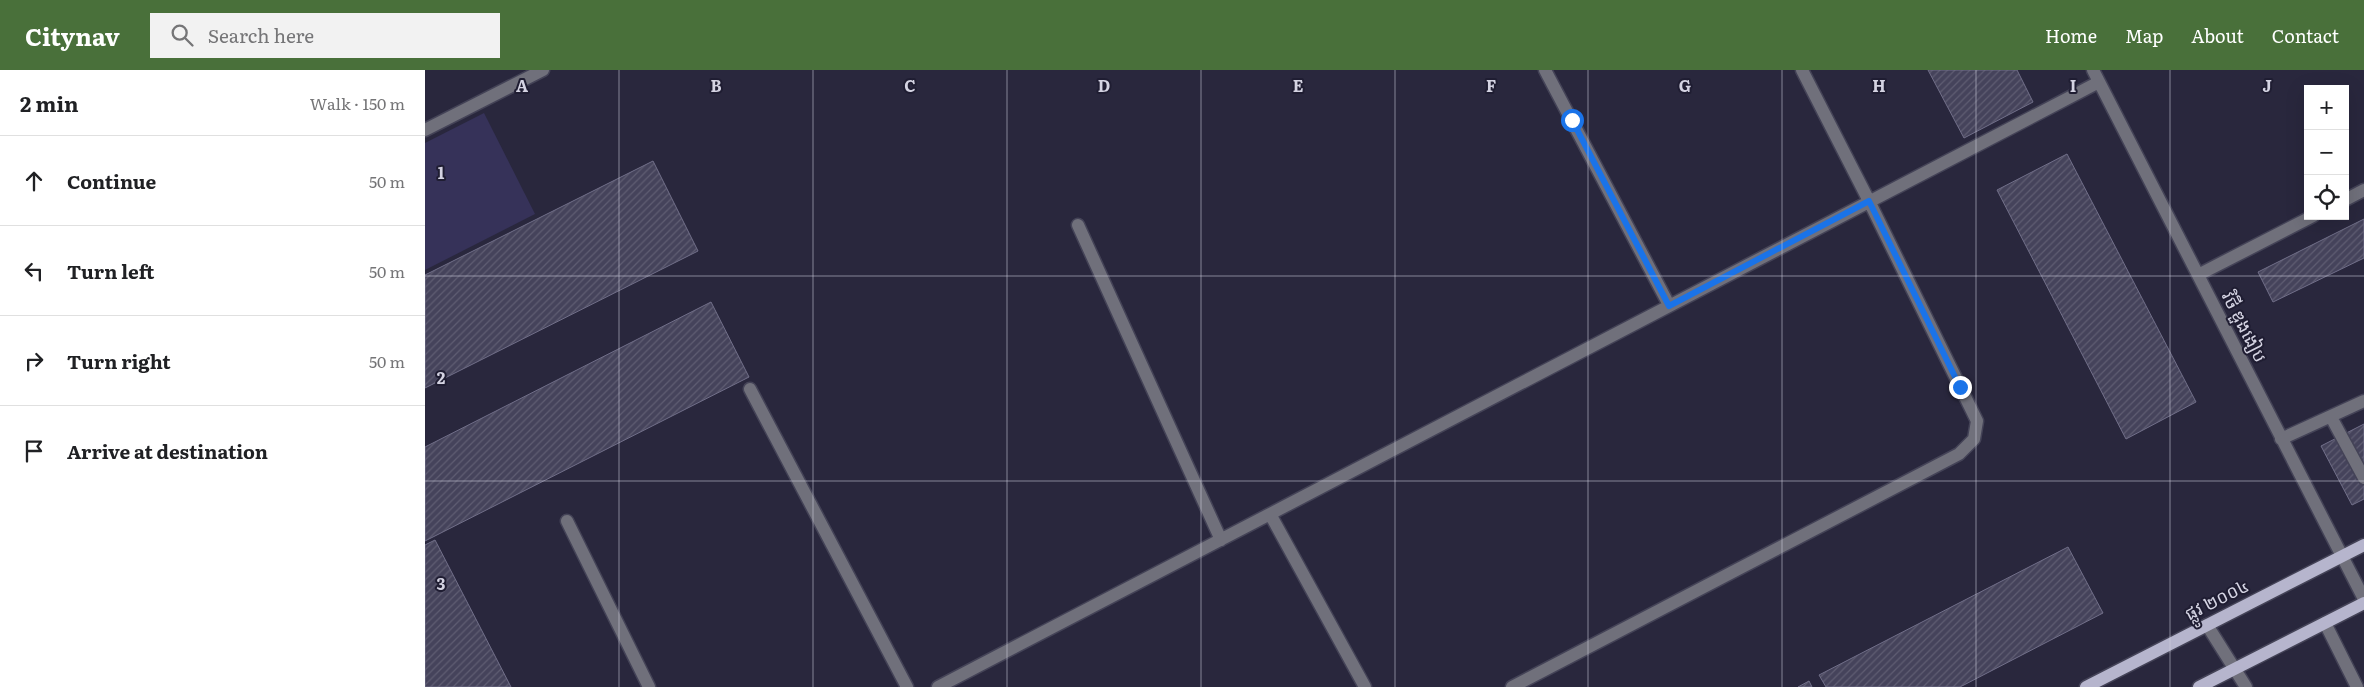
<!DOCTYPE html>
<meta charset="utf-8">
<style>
:root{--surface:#fff;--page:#f2f2f2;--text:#202124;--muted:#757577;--line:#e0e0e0;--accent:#49703a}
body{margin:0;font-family:Literata,"Noto Sans Khmer",serif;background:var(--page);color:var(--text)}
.controls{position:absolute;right:15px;top:15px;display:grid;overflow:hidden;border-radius:0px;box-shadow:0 5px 20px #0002}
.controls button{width:45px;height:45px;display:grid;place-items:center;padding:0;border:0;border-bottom:1px solid var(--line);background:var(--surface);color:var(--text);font:25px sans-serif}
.stop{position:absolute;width:15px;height:15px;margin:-11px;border:4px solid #1a73e8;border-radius:50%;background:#fff}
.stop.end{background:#1a73e8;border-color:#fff;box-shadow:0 1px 5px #0008}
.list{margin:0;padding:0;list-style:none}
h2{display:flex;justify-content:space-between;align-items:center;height:65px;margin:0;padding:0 20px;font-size:21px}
h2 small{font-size:16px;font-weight:400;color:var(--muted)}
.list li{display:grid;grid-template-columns:32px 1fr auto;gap:15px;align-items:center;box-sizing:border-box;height:90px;padding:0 20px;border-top:1px solid var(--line)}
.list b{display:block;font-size:19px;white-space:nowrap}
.list em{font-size:16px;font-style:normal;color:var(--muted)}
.icon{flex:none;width:28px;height:28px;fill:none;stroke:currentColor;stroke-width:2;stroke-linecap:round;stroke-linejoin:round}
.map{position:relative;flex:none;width:1939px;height:617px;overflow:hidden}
header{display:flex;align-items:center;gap:30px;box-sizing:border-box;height:70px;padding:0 25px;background:var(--accent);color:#fff}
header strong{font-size:24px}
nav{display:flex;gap:28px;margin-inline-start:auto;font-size:18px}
.search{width:350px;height:45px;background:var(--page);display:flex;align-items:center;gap:12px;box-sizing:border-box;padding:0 18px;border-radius:0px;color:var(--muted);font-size:19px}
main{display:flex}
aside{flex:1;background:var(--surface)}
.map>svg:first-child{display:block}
</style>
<header>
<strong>Citynav</strong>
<div class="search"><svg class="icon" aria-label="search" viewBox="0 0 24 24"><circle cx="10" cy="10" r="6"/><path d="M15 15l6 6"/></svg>Search here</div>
<nav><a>Home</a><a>Map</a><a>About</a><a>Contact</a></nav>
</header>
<main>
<aside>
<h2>2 min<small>Walk · 150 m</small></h2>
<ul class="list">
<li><svg class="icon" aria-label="ahead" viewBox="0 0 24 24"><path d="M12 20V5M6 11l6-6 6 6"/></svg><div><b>Continue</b></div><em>50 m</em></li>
<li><svg class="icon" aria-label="left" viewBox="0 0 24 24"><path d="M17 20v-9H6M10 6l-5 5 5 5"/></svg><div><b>Turn left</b></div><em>50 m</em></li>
<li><svg class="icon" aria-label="right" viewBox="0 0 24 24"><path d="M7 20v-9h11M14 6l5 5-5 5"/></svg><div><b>Turn right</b></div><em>50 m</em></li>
<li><svg class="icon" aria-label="arrive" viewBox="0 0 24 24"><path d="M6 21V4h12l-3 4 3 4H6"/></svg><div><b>Arrive at destination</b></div></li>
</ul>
</aside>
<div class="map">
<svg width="1939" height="617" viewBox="0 0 1939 617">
<defs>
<pattern id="building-hatch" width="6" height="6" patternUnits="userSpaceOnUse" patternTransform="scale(1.25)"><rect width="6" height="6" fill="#45435b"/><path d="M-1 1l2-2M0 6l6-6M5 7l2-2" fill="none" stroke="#5f5d72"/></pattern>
</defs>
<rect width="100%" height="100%" fill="#29273d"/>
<path fill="#363259" d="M59,43L110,144L0,200V73Z"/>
<path fill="url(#building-hatch)" stroke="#716f89" d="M1503,0H1592L1608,32L1539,68Z
M1642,84L1771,332L1701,369L1572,120Z
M228,91L273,181L0,318V205Z
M1939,149V188L1848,232L1833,202Z
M286,232L324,307L0,471V377Z
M1939,354V429L1927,435L1896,376Z
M10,470L86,617H0V475Z
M1643,477L1678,543L1535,617H1401L1394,605Z
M1384,611L1387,617H1373Z"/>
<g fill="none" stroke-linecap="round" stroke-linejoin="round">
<g stroke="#444357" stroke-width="15">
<path id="minor" d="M1120,0L1244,235
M1668,0L1939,529
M0,60L118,0
M1920,130L1939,120
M653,155L796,470
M1773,205L1888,146
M325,319L482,617
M1906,347L1939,408
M1856,369L1939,331
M845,444L940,617
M142,451L224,617
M1900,553L1932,617
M1782,555L1821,617
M513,617L1674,12
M1087,617L1534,384L1549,369L1552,351L1444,131L1377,0"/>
</g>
<g stroke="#444357" stroke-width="15">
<path id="major" d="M1661,617L1939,475
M1774,617L1939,533"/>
</g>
<use href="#minor" stroke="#70707b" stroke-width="12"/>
<use href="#major" stroke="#b6b5cd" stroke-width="12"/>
</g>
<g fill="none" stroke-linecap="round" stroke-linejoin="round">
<path stroke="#1a73e8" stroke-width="6" d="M1147,50L1244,236L1444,131L1535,317"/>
</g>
<path fill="none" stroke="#d4d3e2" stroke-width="1" stroke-opacity="0.55" d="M194,0V617M388,0V617M582,0V617M776,0V617M970,0V617M1163,0V617M1357,0V617M1551,0V617M1745,0V617M0,206H1939M0,411H1939"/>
<g text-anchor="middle" stroke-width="4" stroke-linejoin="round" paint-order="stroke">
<g font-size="18" fill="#d4d3e2" stroke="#1f1d32">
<text transform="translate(1819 257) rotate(63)" y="6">វិថី ឌួងងៀប</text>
<text transform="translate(1792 530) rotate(-27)" y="6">ផ្លូវ ២០០៤</text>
</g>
</g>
<g font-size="16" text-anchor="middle" font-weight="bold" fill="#d4d3e2" stroke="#1f1d32" stroke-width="4" stroke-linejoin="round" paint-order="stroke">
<text x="97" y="22">A</text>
<text x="291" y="22">B</text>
<text x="485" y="22">C</text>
<text x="679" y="22">D</text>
<text x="873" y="22">E</text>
<text x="1066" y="22">F</text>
<text x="1260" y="22">G</text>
<text x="1454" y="22">H</text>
<text x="1648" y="22">I</text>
<text x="1842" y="22">J</text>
<text x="16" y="109">1</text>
<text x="16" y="314">2</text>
<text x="16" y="520">3</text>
</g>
</svg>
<div class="controls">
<button>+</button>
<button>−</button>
<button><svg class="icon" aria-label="locate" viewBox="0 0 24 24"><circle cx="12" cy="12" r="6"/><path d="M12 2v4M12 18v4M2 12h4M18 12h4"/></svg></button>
</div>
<div class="stop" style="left:1147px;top:50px"></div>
<div class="stop end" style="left:1535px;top:317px"></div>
</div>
</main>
